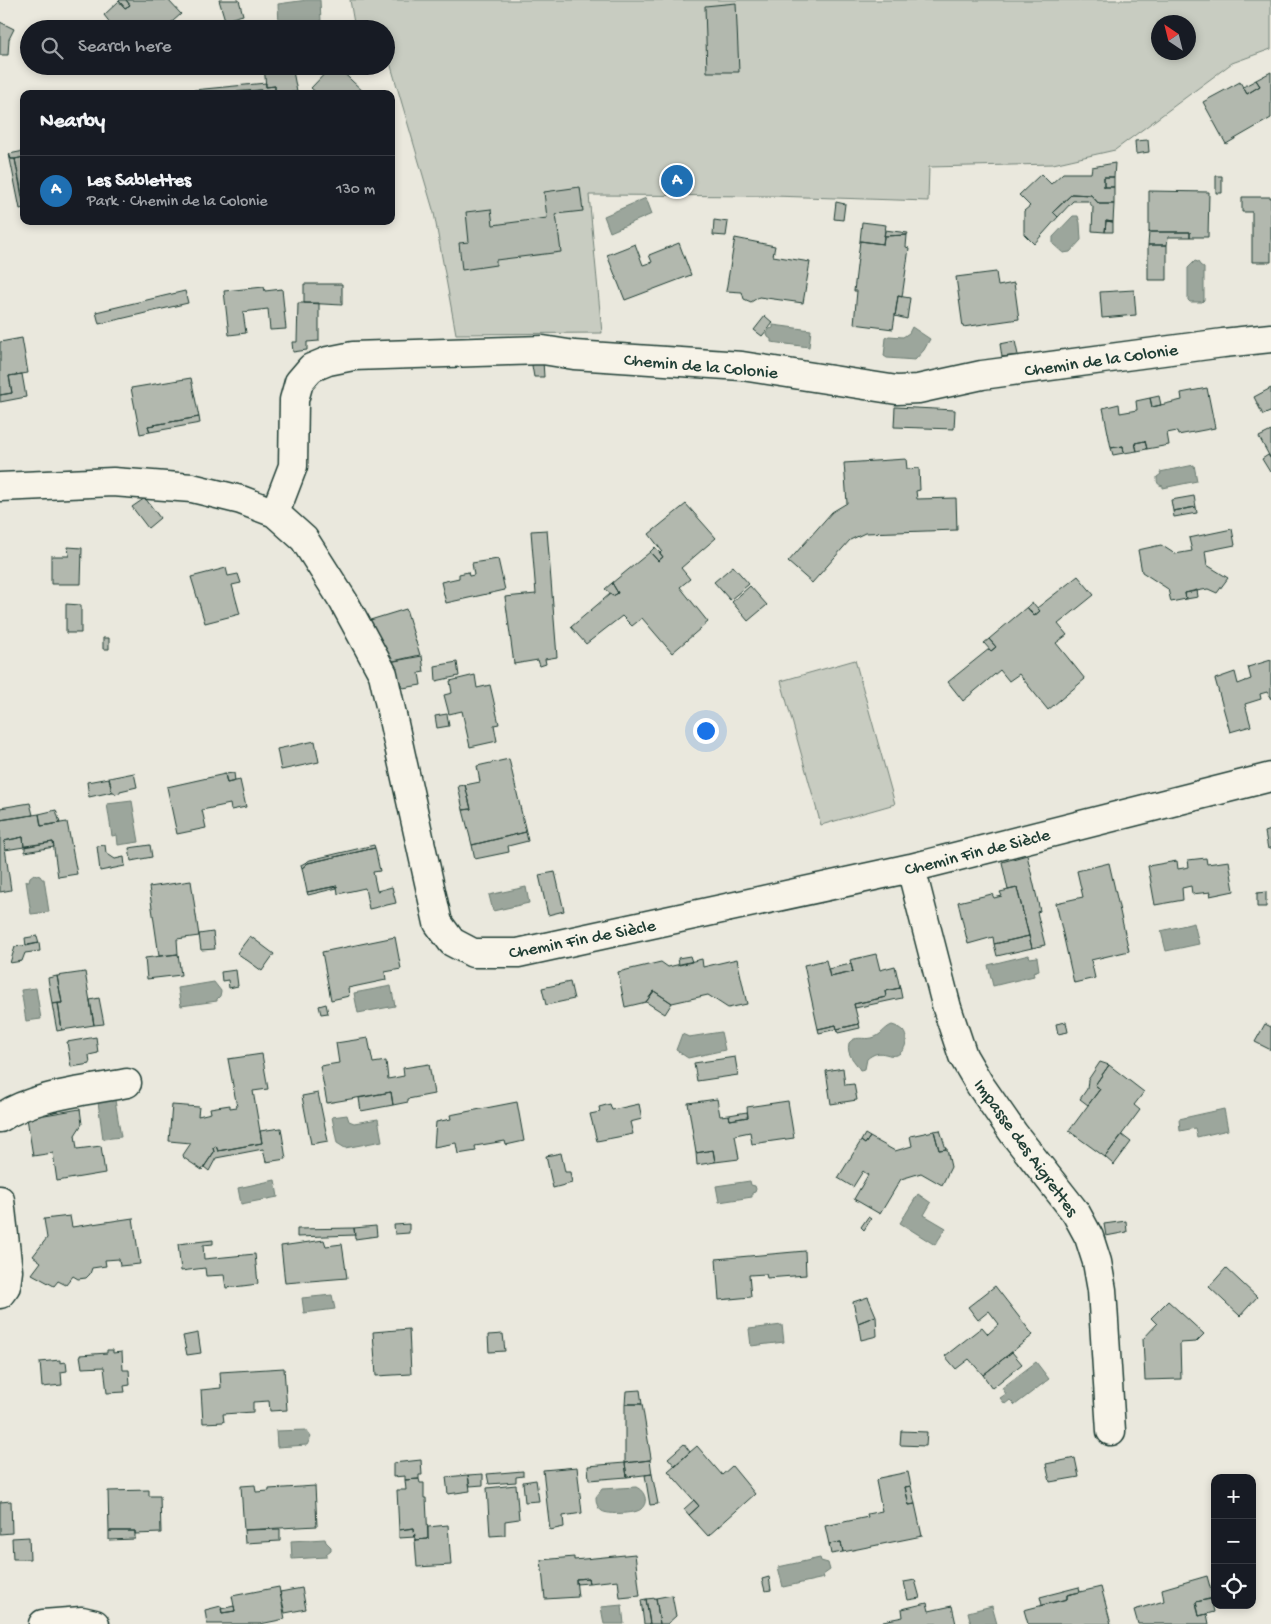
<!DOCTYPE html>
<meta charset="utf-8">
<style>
:root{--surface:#171b24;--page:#242831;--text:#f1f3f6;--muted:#9ea1a6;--line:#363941;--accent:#1f6fb2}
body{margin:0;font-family:"Gochi Hand",sans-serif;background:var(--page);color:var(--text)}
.controls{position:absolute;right:15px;bottom:15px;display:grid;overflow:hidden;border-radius:10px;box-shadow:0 2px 8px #0003}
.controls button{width:45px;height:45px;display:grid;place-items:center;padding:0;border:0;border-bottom:1px solid var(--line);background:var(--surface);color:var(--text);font:25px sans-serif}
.compass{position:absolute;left:1151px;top:15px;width:45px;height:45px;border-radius:50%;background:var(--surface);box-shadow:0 2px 8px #0003;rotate:325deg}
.you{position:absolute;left:705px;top:730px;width:18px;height:18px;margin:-12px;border:4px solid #fff;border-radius:50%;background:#1a73e8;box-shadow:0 0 0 8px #1a73e833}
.badge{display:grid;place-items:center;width:32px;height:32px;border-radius:50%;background:var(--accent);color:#fff;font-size:16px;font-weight:700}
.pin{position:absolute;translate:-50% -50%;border:2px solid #fff;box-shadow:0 1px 5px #0006}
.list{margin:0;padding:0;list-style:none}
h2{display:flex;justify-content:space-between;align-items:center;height:65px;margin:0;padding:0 20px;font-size:21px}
h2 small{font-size:16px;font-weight:400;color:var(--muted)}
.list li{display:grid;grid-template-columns:32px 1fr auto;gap:15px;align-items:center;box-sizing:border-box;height:70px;padding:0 20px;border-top:1px solid var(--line)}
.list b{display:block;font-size:19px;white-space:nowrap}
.list p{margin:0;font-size:16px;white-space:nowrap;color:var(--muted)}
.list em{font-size:16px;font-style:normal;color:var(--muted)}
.icon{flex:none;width:28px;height:28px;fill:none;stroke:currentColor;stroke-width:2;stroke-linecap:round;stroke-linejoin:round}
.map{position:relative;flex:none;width:1271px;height:1624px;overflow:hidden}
.search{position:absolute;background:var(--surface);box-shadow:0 2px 8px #0003;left:20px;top:20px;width:375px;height:55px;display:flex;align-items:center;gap:12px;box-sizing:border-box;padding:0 18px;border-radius:28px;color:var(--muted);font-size:19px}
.panel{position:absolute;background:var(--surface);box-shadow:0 2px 8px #0003;left:20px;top:90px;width:375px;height:135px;border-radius:10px}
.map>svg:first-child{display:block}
</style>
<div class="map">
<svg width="1271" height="1624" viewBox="0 0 1271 1624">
<rect width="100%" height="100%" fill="#eae8dd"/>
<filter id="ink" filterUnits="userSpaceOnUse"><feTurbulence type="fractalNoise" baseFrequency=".02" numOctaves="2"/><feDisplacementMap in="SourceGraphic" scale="10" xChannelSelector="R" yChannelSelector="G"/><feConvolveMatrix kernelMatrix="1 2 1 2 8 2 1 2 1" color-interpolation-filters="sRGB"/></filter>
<g filter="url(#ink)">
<path fill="#c8ccc1" stroke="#74847a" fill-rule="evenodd" d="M350,0H1271V49L1232,63L1115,150L1053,164L929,167L928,201L773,196L589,195L602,333L456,334L434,213L386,49V29H355ZM1158,22H1188V52H1158Z
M855,660L895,804L821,825L781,681Z"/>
<path fill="#9ca69c" stroke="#6a7c72" d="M307,0H320L321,22L279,25L278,4Z
M646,198L652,214L610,232L604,216Z
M1073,216H1078L1080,223L1081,240L1070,252L1063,253L1053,244V237Z
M1195,261L1198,262L1200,265L1204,268V300L1202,302H1190L1188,300V268Z
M773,325L811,330L809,347L771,342V339L768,337L767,333L769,329L773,328Z
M912,327L930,339L924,350L915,360L887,358L884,356L886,338L889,336L903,337L909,333Z
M1194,465L1197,481L1163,488V486C1157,485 1157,482 1157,477L1161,474L1160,472Z
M132,801L139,842L118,845L117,835L112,836L107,804Z
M34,874L40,876L42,879H44L49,912L31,914L26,881H29L30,877Z
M526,887L529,903L493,911L489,895Z
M1194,923L1199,944L1166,951L1161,931Z
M1029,955L1030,958L1037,957L1039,970L1033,972L1034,976L993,986L988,965Z
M214,982L221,991L220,996L217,999V1001L181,1006L178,988Z
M391,986L395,1006L358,1013L354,993Z
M36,988L41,1019L26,1021L21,990Z
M892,1025C896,1026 900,1028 903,1031C909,1038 906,1051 897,1055C887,1058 881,1047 867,1059L865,1069L860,1070C855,1060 846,1056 849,1043C855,1035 863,1040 872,1038C881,1036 884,1028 892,1025Z
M721,1032L725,1050L688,1058L676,1050L682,1034L689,1037Z
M115,1100L121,1137L103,1139L98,1102Z
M1224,1109L1228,1130L1197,1137L1195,1128L1180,1131L1179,1119Z
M347,1115L349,1121L354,1123L378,1119L382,1141L345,1148L337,1143L332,1117Z
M275,1180L278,1197L241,1204L238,1188Z
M750,1181L751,1185L755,1186L756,1189L755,1192L752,1193V1197L719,1202L716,1186Z
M918,1194L931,1203L924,1215L946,1228L935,1245L900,1223Z
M332,1295L335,1309L304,1313L302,1298Z
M782,1325L784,1342L751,1346L749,1329Z
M1036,1362L1049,1379L1015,1405L1010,1400L1005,1404L1000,1398L1006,1394L1002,1388Z
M306,1430L311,1437L307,1445L277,1447L276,1431Z
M636,1487C645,1491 649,1502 641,1509C636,1514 607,1515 602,1511C597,1508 596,1502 596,1497L602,1489Z
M325,1539L326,1542L331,1547V1550L326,1554V1557L292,1559L291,1541Z
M820,1558L821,1561L828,1563L830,1570L823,1575L824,1578L783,1587L778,1567Z
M622,1605L624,1624H604L601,1607Z
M992,1606L997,1624H971L968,1612Z"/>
<path fill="#b2b8ae" stroke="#1f3d34" d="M120,0H126L130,5L125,8L119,1Z
M126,0H168L181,14L164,29H150L145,23L138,29H115L104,15L119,1L125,8L130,5Z
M219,0H239L243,15L225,20Z
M736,3L739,72H707L705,6Z
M0,22L14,29L9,39L8,55H0Z
M264,66H292L297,92L275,93V86L266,87Z
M332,66H336L366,94H318L311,88Z
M1271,72V118L1226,144L1203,102L1240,82L1247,94L1260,86L1256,80Z
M1256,80L1260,86L1247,94L1243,87Z
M266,83V87L275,86V93L261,94V90L199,94L194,90Z
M261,90V94H222Z
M1148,140L1149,152L1136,154L1135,141Z
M24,151V157L15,159H11L9,154Z
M9,154L11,159H15L24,208L20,209Z
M24,157V203L15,159Z
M1115,163L1114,177H1104V187H1114V204H1099L1091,195L1072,194L1053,212L1058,217L1034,244L1024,234V211L1030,206L1019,195L1041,174L1051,184L1063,173H1091L1092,167Z
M1216,176H1222V193H1216Z
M1104,177H1114V187H1104Z
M580,187L583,211L556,214L561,252L496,260V265L462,270L459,243L469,242L466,212L491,209L493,225L547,218L544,192Z
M1149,191L1209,192L1208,237H1190V232H1149Z
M1072,194L1091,195L1099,204H1114L1113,222L1106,221L1105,232L1092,231L1093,207L1088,201H1073L1058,217L1053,212Z
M1242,197H1271V262H1252V212H1242Z
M836,202L845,204L843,220L834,219Z
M714,220L728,222L726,236L713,235Z
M1106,221L1113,222V232H1105Z
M862,222L886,225L883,244L860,241Z
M885,230L908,233L907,235L884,236Z
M1149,232H1190V237H1168L1167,245H1148Z
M907,235L906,247L909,248L902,297L898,296L893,329L854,324L857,291H854L860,241L883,244L884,236Z
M735,238L775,246L773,256L810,262L803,303L759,297L751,302L744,299L742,292L726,291Z
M679,243L691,275L625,300L607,255L635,244L643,265L652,262L649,255Z
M1148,245H1167V280H1148Z
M996,272L998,286L1014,283L1019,319L963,327L956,277Z
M304,284H342V305L304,303Z
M264,287L265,291L282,289L286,329L270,330L268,309L243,312L246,333L229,335L224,291Z
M1134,290L1136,315L1102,318L1100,292Z
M185,291L188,303L99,324L96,312Z
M898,296L910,298L907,319L895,316Z
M298,303H319V341L307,342V350L293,352L292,342H297Z
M765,316L773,323L762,336L754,330Z
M22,338L28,373L9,376L12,393L0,395V342Z
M1015,341L1018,355L1002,357L1000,344Z
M531,360L543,361L544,377H534Z
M22,374L26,397L0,402V395L12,393L9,376Z
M191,378L199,417L148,426L150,432L140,434L131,388Z
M1207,388L1215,428L1178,435L1177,431L1167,433L1169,445L1147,449L1145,441L1135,443L1137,451L1124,453L1123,446L1111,448L1103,408L1119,404L1120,413L1137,410L1136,401L1150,398L1152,407L1182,400L1181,393Z
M1271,388V413L1270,412L1263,415L1254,397Z
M1159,396L1161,405L1152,407L1150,398Z
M895,407L955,410L954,429L894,427Z
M199,417L200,423L150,432L148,426Z
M1271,431V459L1259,437Z
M1145,441L1147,449L1137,451L1135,443Z
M1123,446L1124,453L1113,455L1111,448Z
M1268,455L1271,459V471L1270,472L1262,459Z
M906,459L907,469L919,468L920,490L916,491L917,499L956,498L957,530L865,533L850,540L812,583L788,562L832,512L847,503L844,463Z
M1194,496L1196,507L1173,511L1171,500Z
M145,498L160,518L148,528L132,507Z
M686,504L716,538L681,568L690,579L680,587L708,622L672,653L642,618L632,626L622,616L586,644L571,627L610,594L613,596L618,593L612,583L650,552L658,561L663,557L660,553L662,551L649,534Z
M1196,507L1197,513L1174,517L1173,511Z
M1232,529L1235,545L1205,551L1207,565L1228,578L1217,593L1208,589L1185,593L1186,599L1171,602L1168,589L1142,572L1138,550L1161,545L1175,554L1192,551L1189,538Z
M547,530L557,657L545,659L546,664L540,666L538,660L514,664L505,597L536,594L531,531Z
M68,547L82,548L81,584H51V556H69Z
M655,547L663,557L658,561L650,552Z
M498,559L505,590L446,603L441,582L459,578V574L468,572L469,576L474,575L472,563Z
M733,566L749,584L730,600L714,582Z
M226,568L228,576L238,574L241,583L232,585L240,614L205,623L191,577Z
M1078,576L1094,595L1058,624L1067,635L1056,643L1085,679L1048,710L1019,674L1009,681L1000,670L963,701L948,682L989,649L991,651L996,647L989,639L1027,607L1034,616L1040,611L1037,608Z
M612,583L618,593L613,596L605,589Z
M750,586L767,605L748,621L732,602Z
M1197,590L1198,597L1186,599L1185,593Z
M1033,603L1040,611L1034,616L1027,607Z
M66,604L81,605V633H66Z
M406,609L420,655L389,662L367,621Z
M103,638H109V649H103Z
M989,639L996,647L991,651L984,643Z
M422,656L424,672L419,673L421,685L403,688L389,662Z
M1271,660V699L1267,692L1260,694L1261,699L1245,704L1251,726L1230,732L1215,679L1235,672L1238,684L1251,679L1248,667Z
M457,662L459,676L436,681L435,666Z
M475,675L477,688L490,685L499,724L494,725L497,741L470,747L462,711L449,714L444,695L452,693L450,681Z
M447,714L449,726L437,728L435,716Z
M315,741L319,762L281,770L277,749Z
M509,759L526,832L472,845L463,810L471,809L465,785L480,782L477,766Z
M134,773L137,787L120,791V793L115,794L114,792H112L109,778Z
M234,773L235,781L227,783L225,774Z
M225,774L227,783L240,780L246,807L231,810L230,804L202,810L206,828L177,834L167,787Z
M109,778L112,792L89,797L87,782Z
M465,785L471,809L463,810L458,786Z
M30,803L33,815L0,820V808Z
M56,810L60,823L41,826L39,814Z
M39,814L41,826L67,822L77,874L58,877L53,842L24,847L23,837L4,841L11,890L0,892V820Z
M1271,830V848L1268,849L1265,832Z
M526,832L528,841L508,846L509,852L475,859L472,845Z
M23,837L24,847L5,850L4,841Z
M53,842L54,847L25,852V846Z
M105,845L106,853L115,859L124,857L125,866L100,871L97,846Z
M150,845L152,857L131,861L129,848Z
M374,845L375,848L308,863L302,868L301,865L310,860Z
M375,848L380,871L373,872L377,891L392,887L396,903L369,909L365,888L338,894L337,886L307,892L302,868L308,863Z
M1027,855L1040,911L1037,912L1045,945L1032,948L1017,888L1008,890L1002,862Z
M1206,858L1207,864L1229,861L1234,891L1210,896L1211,892L1192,894L1191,886L1182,888L1183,900L1155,905L1148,866L1177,861L1178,869L1189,867L1188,860Z
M1109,863L1129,951L1091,960L1095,978L1074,983L1056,903L1083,897L1077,871Z
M555,872L564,911L548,915L539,875Z
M191,881L199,936L177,939L178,954L159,956L149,887Z
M337,886V888L308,895L307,892Z
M1017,888L1029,936L994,944L993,937L968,944L958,902L992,894L994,898L1002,896L1000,892Z
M1266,892V907H1257V893Z
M213,932L215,949L201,950L199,934Z
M37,936L39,943L26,946L25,938Z
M250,936L274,954L262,971L237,953Z
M1029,936L1032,948L997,956L994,944Z
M395,937L401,969L385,972L386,980L348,988L349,996L331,1000L322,952Z
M39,943L40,951L25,953L22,961L10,963L15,947Z
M178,954L181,975L147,979L145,958Z
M876,954L880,970L895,966L900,988L885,991L886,997L854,1004L859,1024L837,1029L836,1025L818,1029L804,965L826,960L830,977L853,972L850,960Z
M690,956L692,962L679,965L678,958Z
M702,959L703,967L737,959L747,1004L728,1008L708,995L672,1003L654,991L646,1002L625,1007L618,972L661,962L668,967Z
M851,964L853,972L830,977L828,969Z
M236,970L238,986L229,988L228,980L222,981L221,972Z
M85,972L94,1025L62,1030L58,1003H62L57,976Z
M57,976L62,1003L52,1004L48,978Z
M570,982L574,999L546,1005L542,988Z
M900,988L902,998L855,1008L854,1004L886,997L885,991Z
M654,991L672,1003L665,1014L646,1002Z
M99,998L104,1024L94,1025L90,1000Z
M58,1003L62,1030L57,1031L52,1004Z
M326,1004L328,1013L321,1014L319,1006Z
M1066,1022L1068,1032L1058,1034L1056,1024Z
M859,1024L860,1028L838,1033L837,1029Z
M1265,1024L1271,1027V1050L1255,1042Z
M836,1025L837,1029L819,1033L818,1029Z
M96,1037L98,1053L89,1055L90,1064L71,1067L67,1042Z
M368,1038L373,1063L386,1061L388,1079L404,1076L403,1068L429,1064L434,1094L408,1099V1102L393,1105L391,1092L327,1103L320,1066L339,1063L336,1043Z
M262,1054L268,1089L253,1091L262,1143L218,1151L216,1146L213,1148L214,1152L202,1170L184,1158L183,1155L191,1143L169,1141L172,1105L199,1107L198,1116L211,1113L210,1108L230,1105V1108L237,1107L228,1059Z
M735,1057L738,1075L697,1081L694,1063Z
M1100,1062L1109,1065L1095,1085L1100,1089L1088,1105L1080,1099L1087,1089L1088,1080Z
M1109,1065L1144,1092L1134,1105L1140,1110L1105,1157L1069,1131L1100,1089L1095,1085Z
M843,1068L845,1085L854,1084L857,1100L831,1104L826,1071Z
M391,1092L393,1105L361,1111L359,1098Z
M318,1093L328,1141L311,1144L302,1096Z
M717,1099L720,1116L729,1115L730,1120L748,1117L747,1107L788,1101L794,1138L752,1144L750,1132L735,1135L739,1159L715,1162L713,1150L696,1153L688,1103Z
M517,1102L524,1141L506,1145L505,1141L475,1146L476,1151L458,1154L456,1143L434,1147L436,1122L451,1119L450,1115Z
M610,1104L612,1110L639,1104L642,1119L630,1122L633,1134L597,1141L590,1114L600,1112L599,1107Z
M80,1109L82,1124L75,1135L77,1149L101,1146L105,1173L57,1181L53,1153L33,1156L27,1118Z
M747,1112L748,1117L730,1120L729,1115Z
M281,1128L286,1159L266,1162L263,1149L216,1158L209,1171L204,1167L214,1152L213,1148L216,1146L218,1151L262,1143L260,1131Z
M940,1130L946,1149L939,1150L934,1131Z
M934,1131L939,1150L947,1149L951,1167L942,1185L921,1173L901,1179L880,1214L854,1199L868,1175L863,1171L853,1187L838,1178L861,1141L865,1144L870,1137L895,1151L912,1146L910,1136Z
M865,1134L870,1137L865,1144L861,1141Z
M1122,1135L1131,1142L1114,1165L1105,1157Z
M713,1150L715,1162L697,1165L696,1153Z
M561,1153L565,1172H570L572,1183L553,1188L546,1156Z
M70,1216L72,1227L133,1218L140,1264L120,1266L119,1259L105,1260L106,1266L92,1268L90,1274L86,1278L78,1279L73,1276L66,1285L58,1281L54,1286L32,1274L41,1262L33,1256L47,1238L44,1219Z
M868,1217L871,1219L864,1230L861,1227Z
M1126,1221L1127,1232L1106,1236L1104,1224Z
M409,1224V1233L395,1234L394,1225Z
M376,1226L377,1236L355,1239L354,1228Z
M354,1228L355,1235L297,1237V1229Z
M213,1240V1244L203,1245L204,1259L255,1254L258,1284L226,1288L224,1275L206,1276L205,1268L181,1271L178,1244Z
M324,1240L326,1246L342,1244L347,1278L285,1283L281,1246Z
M805,1251L806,1275L767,1278L766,1274L749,1275L751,1297L719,1300L716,1259Z
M1226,1268L1257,1297L1240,1316L1209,1287Z
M995,1286L1033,1335L983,1375L969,1359L956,1369L945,1356L982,1327L988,1334L999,1324L989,1311L978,1320L968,1307Z
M868,1297L876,1316L858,1323L853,1302Z
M1168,1301L1204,1334L1196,1342L1180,1343L1181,1379L1145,1380L1143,1339L1157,1324L1151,1318Z
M876,1316L877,1336L861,1340L858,1323Z
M409,1329L411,1374L376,1376L373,1332Z
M198,1333L201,1353L187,1355L183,1336Z
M503,1334L505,1351L489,1352L488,1335Z
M107,1350H113V1353L122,1352L123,1370H129L130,1385L124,1386L125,1392L107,1393L104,1367L82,1368L80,1355L107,1353Z
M1012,1352L1022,1364L992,1388L983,1375Z
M60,1360V1363L66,1362L67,1371L61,1372L62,1385L42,1387L40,1362Z
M284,1368L287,1410L270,1411L269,1401L253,1402V1412L223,1414L224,1422L203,1423L201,1390L221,1388L220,1372Z
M640,1390L642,1404H625L626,1391Z
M625,1404H642L651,1458L650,1460L625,1463Z
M901,1431L927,1432L926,1446L900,1445Z
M684,1444L690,1452L675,1466L668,1458Z
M697,1446L722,1475L732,1466L755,1494L708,1536L689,1515L699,1506L668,1471Z
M1075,1458L1079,1477L1050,1482L1046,1464Z
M421,1460L422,1475H419V1479L405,1480V1476L393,1477V1463Z
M650,1460L652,1474L627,1477L625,1463Z
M625,1463L627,1477L589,1480L588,1466Z
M577,1467L582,1513L563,1516L564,1527L550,1530L543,1470Z
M523,1471V1476L516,1477V1482L489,1484L487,1474Z
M908,1472L911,1486L905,1487L909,1505L915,1504L922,1536L843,1552L841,1542L829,1544L825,1526L868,1517L867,1514L882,1511L876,1481L879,1478Z
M483,1474V1485L470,1486L468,1475Z
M652,1474L658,1504L650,1505L645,1475Z
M468,1475L470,1491L448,1494L446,1477Z
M419,1479L420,1483H424V1498H426L428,1539L415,1540L414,1528L399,1530L397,1490H406L405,1480Z
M536,1480L539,1501L525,1502L523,1482Z
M255,1485L256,1492L269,1491V1489L315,1486L317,1526L244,1530L241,1486Z
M516,1485L519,1519L505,1521V1535L490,1536L487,1488Z
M911,1486L915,1504L909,1505L905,1487Z
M149,1490V1496H160L161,1533L135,1534V1531H109L108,1491Z
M694,1500L699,1506L689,1515L684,1509Z
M11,1501L12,1533L0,1534V1502Z
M448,1525L451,1565L417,1567L415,1540L428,1539V1527Z
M414,1528L415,1537L399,1538V1530Z
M280,1529V1541L245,1543L244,1530Z
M109,1531H135V1539L109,1540Z
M29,1537L30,1559H13L12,1538Z
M841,1542L843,1552L831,1554L829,1544Z
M635,1554L640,1596L620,1598L618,1580L589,1583L588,1578L576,1579L578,1597L545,1599L541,1560L574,1557V1560Z
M1207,1576L1213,1598L1196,1602L1199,1616L1207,1614L1209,1624H1138L1134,1610L1164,1601L1162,1589Z
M769,1577L771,1590L765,1591L762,1579Z
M588,1578L589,1583L576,1584V1579Z
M915,1580L920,1598L908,1600L904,1582Z
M279,1587L285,1619L260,1624H207L205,1610L221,1606L222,1613L235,1611L232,1596Z
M1079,1587L1080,1592L1067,1595V1599L1042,1605L1040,1597Z
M1101,1587L1111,1624H1028L1024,1610L1067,1599V1595Z
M302,1588L306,1609L285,1613L280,1592Z
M672,1595L676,1616L667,1624H660L656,1598Z
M656,1598L660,1624H650L646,1599Z
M646,1599L648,1611L650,1624H644L641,1600Z
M1211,1599L1214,1612L1199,1616L1196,1602Z
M927,1603L929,1611L952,1606L956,1624H884L883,1621L903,1617L902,1609Z
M234,1606L235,1611L222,1613L221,1609Z"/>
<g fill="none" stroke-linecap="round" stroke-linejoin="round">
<g stroke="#1f3d34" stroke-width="31">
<path id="minor" d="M0,487L113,482L192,488L241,500L275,513L304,539L344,602L383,674L438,923L452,942L473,953H518L911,868L1271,777
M275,513L293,466L294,400L299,382L311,368L328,361L353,356L543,350L574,355L742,366L897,390L918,389L982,375L1223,343L1271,338
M911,868L947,1008L963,1056L980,1085L1014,1134L1076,1213L1089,1237L1097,1262L1102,1290L1111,1431
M0,1118C34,1095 87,1091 127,1083
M0,1200L8,1271L6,1286L0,1294
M43,1624L82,1621L95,1624"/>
</g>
<use href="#minor" stroke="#f7f3e8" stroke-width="28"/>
</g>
</g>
<g text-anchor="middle" stroke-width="4" stroke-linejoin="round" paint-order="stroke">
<g font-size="18" fill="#1f3d34" stroke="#f7f3e8">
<text transform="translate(1101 359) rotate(-8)" y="6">Chemin de la Colonie</text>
<text transform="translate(701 365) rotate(5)" y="6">Chemin de la Colonie</text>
<text transform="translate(977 851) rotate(-14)" y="6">Chemin Fin de Siècle</text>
<text transform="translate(582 938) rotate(-11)" y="6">Chemin Fin de Siècle</text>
<text transform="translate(1027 1147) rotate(54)" y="6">Impasse des Aigrettes</text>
</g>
</g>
</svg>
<div class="controls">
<button>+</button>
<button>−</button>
<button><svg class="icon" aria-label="locate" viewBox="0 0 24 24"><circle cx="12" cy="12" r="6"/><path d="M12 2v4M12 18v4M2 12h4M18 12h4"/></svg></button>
</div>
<svg class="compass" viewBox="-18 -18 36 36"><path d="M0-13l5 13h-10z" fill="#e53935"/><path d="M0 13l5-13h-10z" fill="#9ea1a6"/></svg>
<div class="you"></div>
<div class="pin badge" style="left:677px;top:181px">A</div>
<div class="search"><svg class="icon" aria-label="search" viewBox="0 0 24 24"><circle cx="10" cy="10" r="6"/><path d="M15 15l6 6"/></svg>Search here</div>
<section class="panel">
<h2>Nearby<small></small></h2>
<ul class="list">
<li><span class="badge">A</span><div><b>Les Sablettes</b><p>Park · Chemin de la Colonie</p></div><em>130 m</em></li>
</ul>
</section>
</div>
